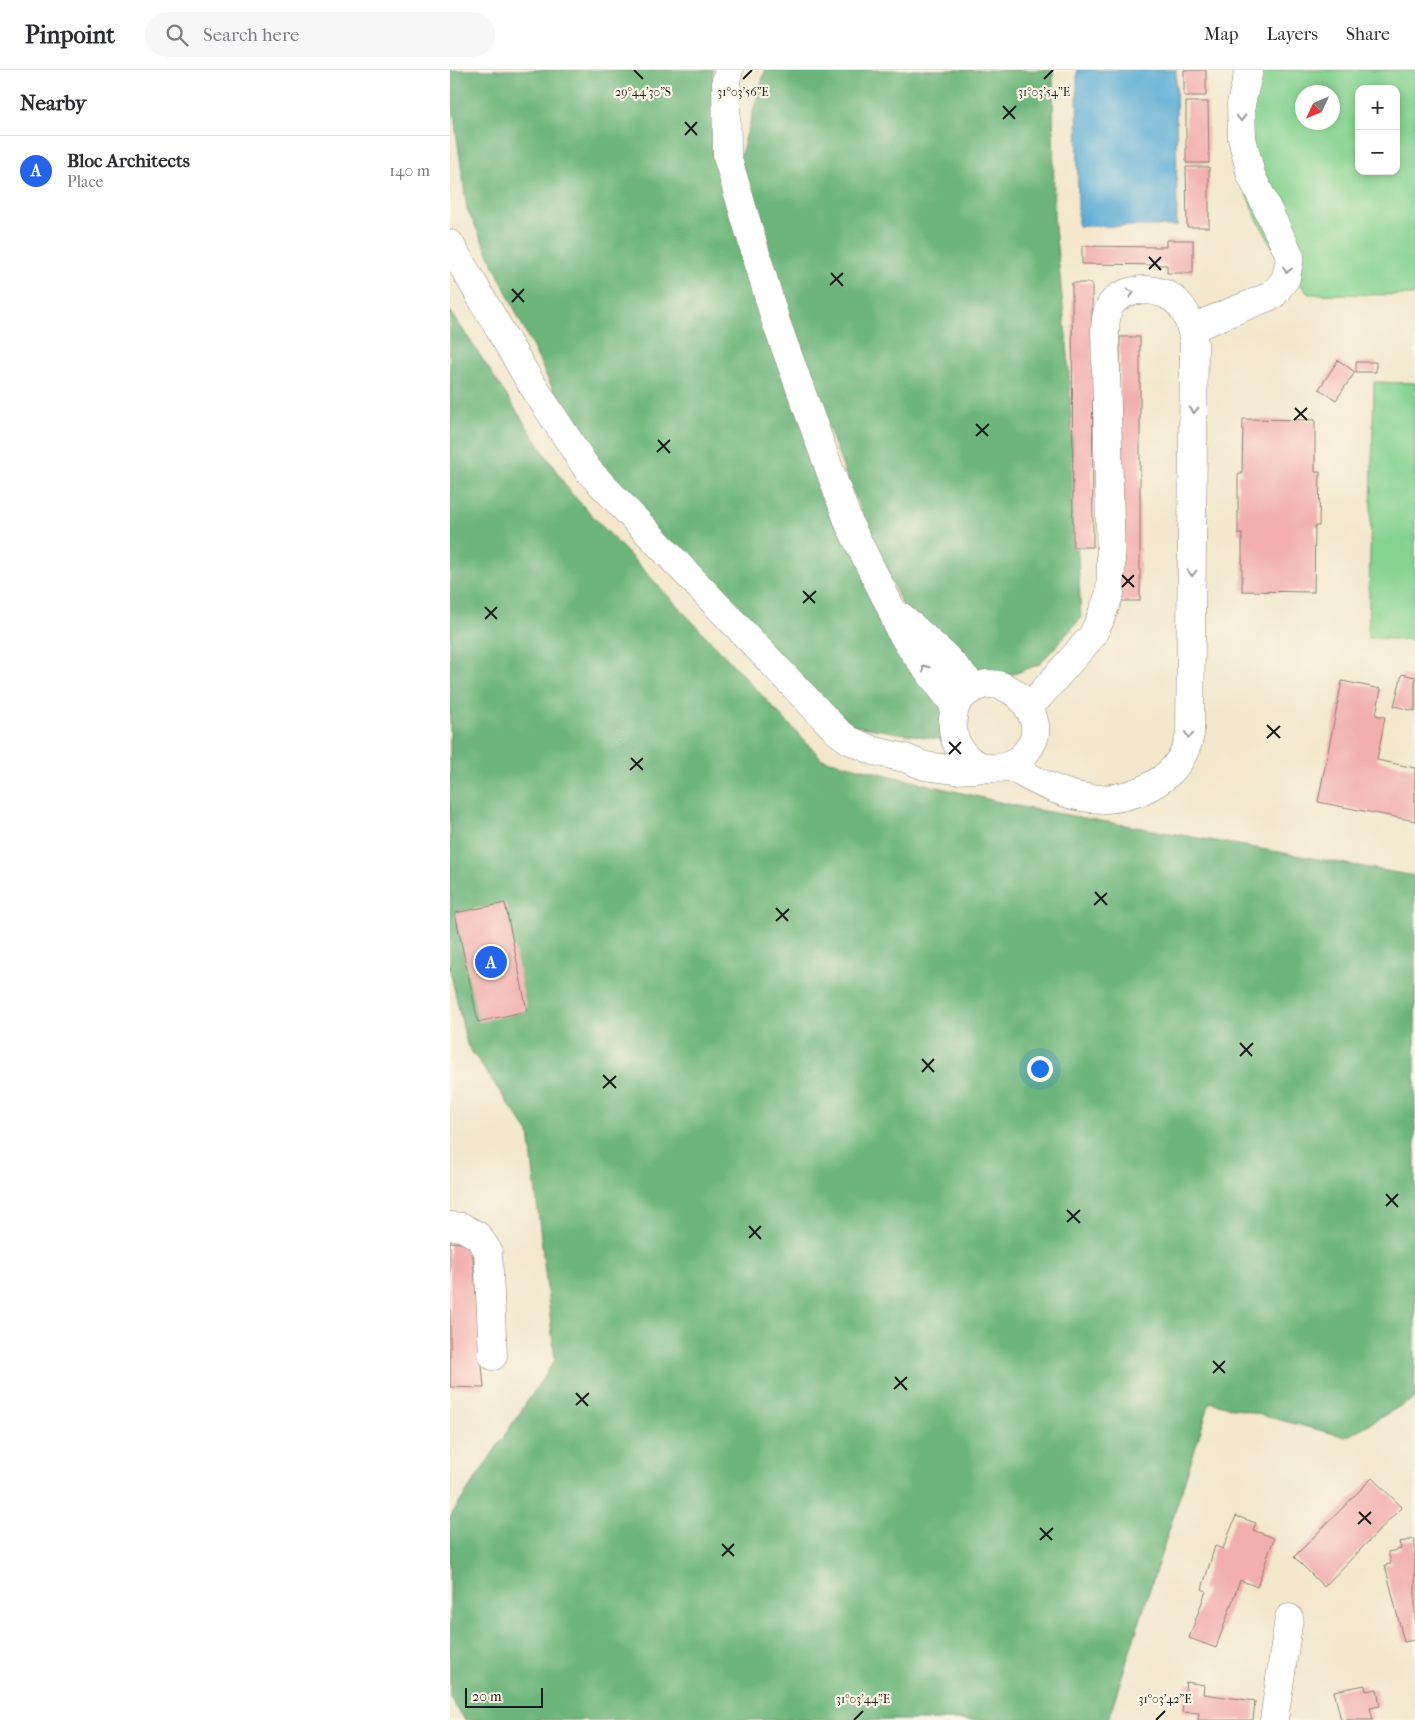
<!DOCTYPE html>
<meta charset="utf-8">
<style>
:root{--surface:#fff;--page:#f7f7f7;--text:#2b2b33;--muted:#7c7c81;--line:#e1e1e2;--accent:#2563eb}
body{margin:0;font-family:"IM FELL French Canon",serif;background:var(--page);color:var(--text)}
.controls{position:absolute;right:15px;top:15px;display:grid;overflow:hidden;border-radius:10px;box-shadow:0 2px 8px #0003}
.controls button{width:45px;height:45px;display:grid;place-items:center;padding:0;border:0;border-bottom:1px solid var(--line);background:var(--surface);color:var(--text);font:25px sans-serif}
.compass{position:absolute;left:845px;top:15px;width:45px;height:45px;border-radius:50%;background:var(--surface);box-shadow:0 2px 8px #0003;rotate:226deg}
.scale{position:absolute;left:15px;bottom:12px;width:78px;box-sizing:border-box;padding-left:5px;border:2px solid #1c1c1c;border-top:0;font-size:14px;line-height:18px;white-space:nowrap;color:#1c1c1c;-webkit-text-stroke:4px #fcf5e5;paint-order:stroke}
.you{position:absolute;left:589px;top:998px;width:18px;height:18px;margin:-12px;border:4px solid #fff;border-radius:50%;background:#1a73e8;box-shadow:0 0 0 8px #1a73e833}
.badge{display:grid;place-items:center;width:32px;height:32px;border-radius:50%;background:var(--accent);color:#fff;font-size:16px;font-weight:700}
.pin{position:absolute;translate:-50% -50%;border:2px solid #fff;box-shadow:0 1px 5px #0006}
.list{margin:0;padding:0;list-style:none}
h2{display:flex;justify-content:space-between;align-items:center;height:65px;margin:0;padding:0 20px;font-size:21px}
h2 small{font-size:16px;font-weight:400;color:var(--muted)}
.list li{display:grid;grid-template-columns:32px 1fr auto;gap:15px;align-items:center;box-sizing:border-box;height:70px;padding:0 20px;border-top:1px solid var(--line)}
.list b{display:block;font-size:19px;white-space:nowrap}
.list p{margin:0;font-size:16px;white-space:nowrap;color:var(--muted)}
.list em{font-size:16px;font-style:normal;color:var(--muted)}
.icon{flex:none;width:28px;height:28px;fill:none;stroke:currentColor;stroke-width:2;stroke-linecap:round;stroke-linejoin:round}
.map{position:relative;flex:none;width:965px;height:1650px;overflow:hidden}
header{display:flex;align-items:center;gap:30px;box-sizing:border-box;height:70px;padding:0 25px;background:var(--surface);border-bottom:1px solid var(--line)}
header strong{font-size:24px}
nav{display:flex;gap:28px;margin-inline-start:auto;font-size:18px}
.search{width:350px;height:45px;background:var(--page);display:flex;align-items:center;gap:12px;box-sizing:border-box;padding:0 18px;border-radius:28px;color:var(--muted);font-size:19px}
main{display:flex}
aside{flex:1;background:var(--surface)}
.map>svg:first-child{display:block}
</style>
<header>
<strong>Pinpoint</strong>
<div class="search"><svg class="icon" aria-label="search" viewBox="0 0 24 24"><circle cx="10" cy="10" r="6"/><path d="M15 15l6 6"/></svg>Search here</div>
<nav><a>Map</a><a>Layers</a><a>Share</a></nav>
</header>
<main>
<aside>
<h2>Nearby<small></small></h2>
<ul class="list">
<li><span class="badge">A</span><div><b>Bloc Architects</b><p>Place</p></div><em>140 m</em></li>
</ul>
</aside>
<div class="map">
<svg width="965" height="1650" viewBox="0 0 965 1650">
<rect width="100%" height="100%" fill="#fcf5e5"/>
<filter id="ink" filterUnits="userSpaceOnUse"><feTurbulence type="fractalNoise" baseFrequency=".02" numOctaves="2"/><feDisplacementMap in="SourceGraphic" scale="10" xChannelSelector="R" yChannelSelector="G"/><feConvolveMatrix kernelMatrix="1 2 1 2 8 2 1 2 1" color-interpolation-filters="sRGB"/></filter>
<filter id="wash" filterUnits="userSpaceOnUse"><feTurbulence type="fractalNoise" baseFrequency=".0096" numOctaves="4" result="noise"/><feDisplacementMap in="SourceGraphic" scale="20" xChannelSelector="R" yChannelSelector="G"/><feGaussianBlur stdDeviation="1.12" result="paint"/><feColorMatrix in="noise" values="0 0 0 0 0 0 0 0 0 0 0 0 0 0 0 0 0 1.4 0 .05"/><feComposite in="paint" operator="in"/></filter>
<g filter="url(#wash)">
<rect width="100%" height="100%" fill="#f3e8ce"/>
<path fill="#85d391" stroke="#507856" fill-rule="evenodd" d="M791,0H965V225L858,224L823,178L807,149L794,118ZM909,19H946V101H909ZM852,22H882V52H852Z
M924,312L965,313V570L918,568Z"/>
<path fill="#6cb57b" stroke="#44684c" d="M0,0H263L262,81L318,260L507,672L398,655L138,393L17,139L0,17Z
M315,0H603L604,148L618,285L631,548L590,594L551,609L519,602L455,542L398,411L286,101Z
M0,240L120,422L372,689L566,736L965,806V1328L896,1367L760,1332L658,1650H15L0,1628V1447L105,1290L79,1063L17,975L0,900Z"/>
<path fill="#5badd6" stroke="#3c6479" d="M627,0H726L727,156H628Z"/>
<g id="blocks">
<path fill="#f2afad" d="M734,0H756V26H734Z
M736,32H758L759,93H736Z
M736,97H759V157H737Z
M716,170H743V203H717V195L632,194V176L716,177Z
M622,213H642L643,477H623Z
M670,267H690V531H670Z
M888,290L905,302L886,330L869,319Z
M906,292H926V302H906Z
M793,349L865,350V402H870L869,456H865L864,522L792,521V464H788V404H792Z
M952,604L965,607V641L944,636Z
M892,611L931,619L926,645L935,647L927,690L965,698V751L868,732Z
M55,833L77,941L28,952L5,843Z
M0,1172L22,1174L34,1318L0,1317Z
M922,1408L952,1437L874,1517L844,1487Z
M786,1446L806,1453L803,1460L824,1468L807,1517L790,1510L766,1578L739,1568L756,1521L752,1519L765,1476L773,1479Z
M965,1469V1570L954,1572L935,1495L941,1494L938,1482L951,1479L949,1472Z
M736,1612L754,1615L753,1624L805,1631L803,1650H748L749,1643L732,1642Z
M915,1615L916,1621L927,1619L930,1636L920,1638L923,1650H891L884,1621Z"/>
</g>
</g>
<g filter="url(#ink)">
<use href="#blocks" fill-opacity="0" stroke="#888275" stroke-width="1"/>
<g fill="none" stroke-linecap="round" stroke-linejoin="round">
<g stroke="#888275" stroke-width="29">
<path id="minor" d="M279,0L276,10L277,86L326,252L400,456L440,536L449,559L461,578L505,636
M0,174L79,310L138,400L387,661L399,670L424,681L455,688L475,696L506,700L539,698
M742,258L823,225L836,208L840,186L801,105L792,68L791,34L799,0
M452,547L495,586L524,617
M536,614C542,614 548,614 554,617C575,625 594,654 581,675C554,721 493,693 504,642C507,626 521,618 536,614Z
M560,696C607,725 655,744 706,713C725,701 736,685 740,664L744,274C742,260 739,245 729,234C715,217 678,214 662,233C656,240 656,250 655,259L661,494L660,523L649,552L642,566L579,638
M0,1156L12,1157L28,1166L38,1181L43,1286
M824,1650L839,1548"/>
</g>
<use href="#minor" stroke="#fff" stroke-width="28"/>
</g>
<defs><path id="oneway-chevron" d="M-2-3.5L2.5 0L-2 3.5" fill="none" stroke-width="1.6" stroke-linecap="round" stroke-linejoin="round" transform="scale(1.25)"/></defs>
<g stroke="#999">
<use href="#oneway-chevron" transform="translate(791 48) rotate(88)"/>
<use href="#oneway-chevron" transform="translate(837 200) rotate(101)"/>
<use href="#oneway-chevron" transform="translate(681 223) rotate(-15)"/>
<use href="#oneway-chevron" transform="translate(744 340) rotate(91)"/>
<use href="#oneway-chevron" transform="translate(742 503) rotate(91)"/>
<use href="#oneway-chevron" transform="translate(475 598) rotate(-127)"/>
<use href="#oneway-chevron" transform="translate(739 665) rotate(97)"/>
</g>
</g>
<path fill="none" stroke="#1c1c1c" stroke-width="2" d="M184,0L193,9M293,9L302,0M594,9L603,0M553,36L565,49M553,49L566,36M235,52L247,65M235,65L247,52M699,187L711,200M699,199L711,187M381,203L393,216M380,215L393,203M62,219L74,232M62,232L74,219M845,338L857,350M844,350L857,338M526,354L538,366M526,366L539,354M208,370L220,383M207,382L220,370M672,505L684,517M672,517L684,505M353,521L365,533M353,533L366,521M35,537L47,549M35,549L47,537M817,655L830,668M817,668L830,656M499,672L511,684M499,684L511,672M181,688L193,700M180,700L193,688M645,822L657,835M644,835L657,823M326,838L338,851M326,851L339,839M790,973L802,986M790,986L803,973M472,989L484,1002M472,1002L484,989M153,1005L166,1018M153,1018L166,1006M936,1124L948,1137M936,1136L948,1124M617,1140L630,1153M617,1152L630,1140M299,1156L311,1169M299,1168L311,1156M763,1291L775,1303M763,1303L775,1291M445,1307L457,1320M444,1319L457,1307M126,1323L138,1336M126,1335L139,1323M909,1442L921,1454M908,1454L921,1442M590,1458L602,1470M590,1470L603,1458M272,1474L284,1486M272,1486L284,1474M404,1650L413,1641M706,1650L715,1641"/>
<g font-size="12" text-anchor="middle" fill="#1c1c1c" stroke="#fcf5e5" stroke-width="4.5" stroke-linejoin="round" paint-order="stroke">
<text x="293" y="26">31°03'56"E</text>
<text x="594" y="26">31°03'54"E</text>
<text x="193" y="26">29°44'30"S</text>
<text x="413" y="1633">31°03'44"E</text>
<text x="715" y="1633">31°03'42"E</text>
</g>
</svg>
<div class="controls">
<button>+</button>
<button>−</button>
</div>
<svg class="compass" viewBox="-18 -18 36 36"><path d="M0-13l5 13h-10z" fill="#e53935"/><path d="M0 13l5-13h-10z" fill="#7c7c81"/></svg>
<div class="scale">20 m</div>
<div class="you"></div>
<div class="pin badge" style="left:41px;top:892px">A</div>
</div>
</main>
